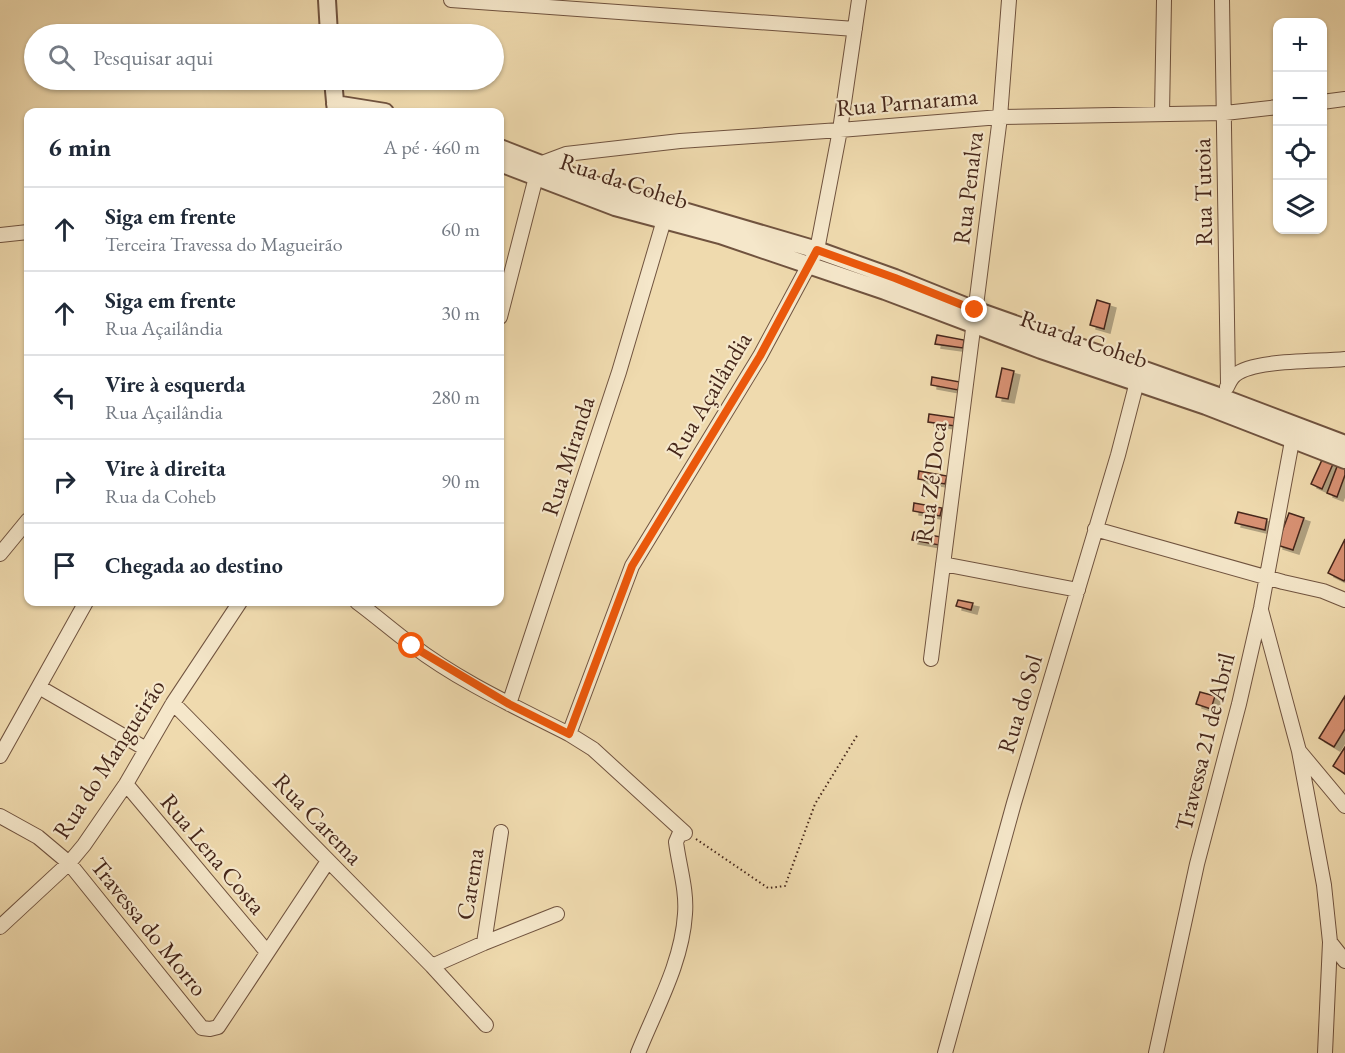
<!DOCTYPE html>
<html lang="pt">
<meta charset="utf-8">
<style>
:root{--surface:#fff;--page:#f6f6f7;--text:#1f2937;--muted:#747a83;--line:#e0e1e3}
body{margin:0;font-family:"EB Garamond",serif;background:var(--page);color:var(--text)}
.controls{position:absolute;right:18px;top:18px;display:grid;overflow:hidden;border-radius:12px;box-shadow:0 2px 4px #0004}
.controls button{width:54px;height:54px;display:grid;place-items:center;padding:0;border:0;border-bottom:2px solid var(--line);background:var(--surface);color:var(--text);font:30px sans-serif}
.stop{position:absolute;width:18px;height:18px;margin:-14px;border:4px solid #ea580c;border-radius:50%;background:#fff}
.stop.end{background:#ea580c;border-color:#fff;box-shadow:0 2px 6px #0008}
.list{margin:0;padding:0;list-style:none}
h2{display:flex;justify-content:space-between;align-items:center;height:78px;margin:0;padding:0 24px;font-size:26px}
h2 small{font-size:20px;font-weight:400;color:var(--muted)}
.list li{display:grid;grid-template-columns:39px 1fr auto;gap:18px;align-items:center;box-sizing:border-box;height:84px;padding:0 24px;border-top:2px solid var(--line)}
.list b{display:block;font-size:22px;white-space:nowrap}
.list p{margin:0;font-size:20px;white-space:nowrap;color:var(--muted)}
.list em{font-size:20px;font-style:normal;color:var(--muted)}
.icon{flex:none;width:33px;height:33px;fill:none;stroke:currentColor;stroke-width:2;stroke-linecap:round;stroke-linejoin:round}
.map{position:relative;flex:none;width:1345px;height:1053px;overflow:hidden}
.search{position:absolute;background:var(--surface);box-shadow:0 2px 4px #0004;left:24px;top:24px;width:480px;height:66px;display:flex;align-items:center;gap:15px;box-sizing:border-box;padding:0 21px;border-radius:33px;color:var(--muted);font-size:22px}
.panel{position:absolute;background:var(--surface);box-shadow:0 2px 4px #0004;left:24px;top:108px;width:480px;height:498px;border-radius:12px}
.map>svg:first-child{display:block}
</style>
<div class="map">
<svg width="1345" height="1053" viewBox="0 0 1345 1053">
<defs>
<filter id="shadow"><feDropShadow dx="6" dy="4" stdDeviation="0" flood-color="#0004"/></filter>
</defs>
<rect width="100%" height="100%" fill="#efdaae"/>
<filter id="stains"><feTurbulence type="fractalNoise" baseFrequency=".00333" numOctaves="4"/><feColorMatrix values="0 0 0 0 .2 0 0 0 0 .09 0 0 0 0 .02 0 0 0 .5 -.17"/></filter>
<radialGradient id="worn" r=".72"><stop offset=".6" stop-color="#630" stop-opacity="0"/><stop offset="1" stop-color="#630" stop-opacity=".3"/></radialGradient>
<path fill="#d89173" stroke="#45261a" stroke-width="1.5" filter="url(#shadow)" d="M1097,300L1110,304L1104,329L1090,325Z
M937,335L964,340L963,348L935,344Z
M1002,368L1014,371L1008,399L996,397Z
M932,377L960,382L958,390L931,385Z
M929,414L957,418L955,426L928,422Z
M1322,460L1333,464L1322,489L1311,484Z
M1338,464L1345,466V475L1337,497L1327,493Z
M919,471L947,476L945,484L918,479Z
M914,503L942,508L940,516L913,511Z
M1238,512L1267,519L1265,530L1235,523Z
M1289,513L1304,518L1293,550L1277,545Z
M914,532L941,537L939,545L912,540Z
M1345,539V579L1344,581L1328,573Z
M958,600L973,603L971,610L956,606Z
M1200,692L1215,696L1211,709L1196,704Z
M1345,696V729L1334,747L1319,738Z
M1345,747V774L1333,766Z"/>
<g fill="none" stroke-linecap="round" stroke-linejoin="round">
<g stroke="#70533f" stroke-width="16">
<path id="minor" d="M451,0L855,29
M1222,0L1228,383
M1322,102L1345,99
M1162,114L1164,0
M0,235L28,232
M500,317L536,177L542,163L566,154L680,141L840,130L1000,117L1225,113L1278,107
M1227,387C1229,383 1231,378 1235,375C1254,359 1319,362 1345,359
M1095,529L1283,582L1323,591L1345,600
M0,554L28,520
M943,564L1078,590
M357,602C376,616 393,631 412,645C459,681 516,707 569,734L632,566L760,356L817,250L840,130L859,0
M1261,610L1299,751L1324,885L1330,942L1325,1053
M931,659L1000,117L1009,0
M39,687L146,749
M173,703L432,966L486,1025
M509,704L619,372L664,220
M569,734L593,749L685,833L679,835L676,842C679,866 687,890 685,914C682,963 656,1008 638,1053
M1300,752L1345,806
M0,756L86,602
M126,784L267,952
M0,816L38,837L69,863L202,1028L210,1029L218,1027L328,861
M0,927L69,863L84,845L126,784L173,703L240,602
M1330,942L1345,961
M484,943L501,832
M432,966L484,943L557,914
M945,1053L1014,803L1118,455L1139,374
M1156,1053L1197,864L1239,704L1261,608L1292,441"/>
</g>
<g stroke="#70533f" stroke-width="20">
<path id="tertiary" d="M327,0L329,34
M333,80L336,112
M335,104L385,112
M500,148L595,185L817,250L895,278L975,310L1221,397L1345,444
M500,163L615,207L720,235L885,291L1041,350L1206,406L1345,460"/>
</g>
<path stroke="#45261a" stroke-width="2" stroke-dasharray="1.5 3" stroke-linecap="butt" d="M696,839L768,888L785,886L815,804L858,734"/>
<use href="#minor" stroke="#f5e7ca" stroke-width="14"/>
<use href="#tertiary" stroke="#f5e7ca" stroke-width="16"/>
</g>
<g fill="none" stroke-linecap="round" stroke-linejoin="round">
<path stroke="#ea580c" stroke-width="8" d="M412,646L509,704L569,734L632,566L760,356L817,250L895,278L975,310"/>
</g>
<g text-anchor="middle" stroke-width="4.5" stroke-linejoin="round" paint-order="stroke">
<g font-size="24" fill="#45261a" stroke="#f5e7ca">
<text transform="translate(907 102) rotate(-5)" y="8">Rua Parnarama</text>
<text transform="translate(624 181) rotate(18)" y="8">Rua da Coheb</text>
<text transform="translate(968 188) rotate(-83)" y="8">Rua Penalva</text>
<text transform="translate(1203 192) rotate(-91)" y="8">Rua Tutoia</text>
<text transform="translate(1084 339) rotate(19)" y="8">Rua da Coheb</text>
<text transform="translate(709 395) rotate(-59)" y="8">Rua Açailândia</text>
<text transform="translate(568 456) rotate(-72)" y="8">Rua Miranda</text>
<text transform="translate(931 482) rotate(-83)" y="8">Rua Zé Doca</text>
<text transform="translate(1020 704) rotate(-73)" y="8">Rua do Sol</text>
<text transform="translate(1205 742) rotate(-76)" y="8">Travessa 21 de Abril</text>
<text transform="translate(109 759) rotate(-57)" y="8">Rua do Mangueirão</text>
<text transform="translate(318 819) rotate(46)" y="8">Rua Carema</text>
<text transform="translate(213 854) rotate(50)" y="8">Rua Lena Costa</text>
<text transform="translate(470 884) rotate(-81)" y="8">Carema</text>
<text transform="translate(149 927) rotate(51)" y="8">Travessa do Morro</text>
</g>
</g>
<rect width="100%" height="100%" filter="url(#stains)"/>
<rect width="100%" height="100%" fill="url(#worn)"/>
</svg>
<div class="controls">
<button>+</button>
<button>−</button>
<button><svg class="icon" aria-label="locate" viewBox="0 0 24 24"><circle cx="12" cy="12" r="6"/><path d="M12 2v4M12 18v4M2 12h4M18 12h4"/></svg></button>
<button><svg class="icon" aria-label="layers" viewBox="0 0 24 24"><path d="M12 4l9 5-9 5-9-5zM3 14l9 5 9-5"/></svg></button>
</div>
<div class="stop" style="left:412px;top:646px"></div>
<div class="stop end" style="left:975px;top:310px"></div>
<div class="search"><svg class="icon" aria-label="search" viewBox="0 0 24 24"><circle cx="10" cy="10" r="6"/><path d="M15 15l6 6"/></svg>Pesquisar aqui</div>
<section class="panel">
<h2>6 min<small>A pé · 460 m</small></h2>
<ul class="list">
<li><svg class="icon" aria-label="ahead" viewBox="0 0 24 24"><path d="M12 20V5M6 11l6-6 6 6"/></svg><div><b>Siga em frente</b><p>Terceira Travessa do Magueirão</p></div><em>60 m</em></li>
<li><svg class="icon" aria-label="ahead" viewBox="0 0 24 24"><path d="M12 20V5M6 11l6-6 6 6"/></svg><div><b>Siga em frente</b><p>Rua Açailândia</p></div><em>30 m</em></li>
<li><svg class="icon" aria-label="left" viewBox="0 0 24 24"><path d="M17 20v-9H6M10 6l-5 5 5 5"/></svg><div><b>Vire à esquerda</b><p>Rua Açailândia</p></div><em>280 m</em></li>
<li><svg class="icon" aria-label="right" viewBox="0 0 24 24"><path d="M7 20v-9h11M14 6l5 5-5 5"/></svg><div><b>Vire à direita</b><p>Rua da Coheb</p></div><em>90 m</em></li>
<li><svg class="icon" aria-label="arrive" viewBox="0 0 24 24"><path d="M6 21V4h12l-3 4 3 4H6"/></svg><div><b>Chegada ao destino</b></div></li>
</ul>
</section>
</div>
